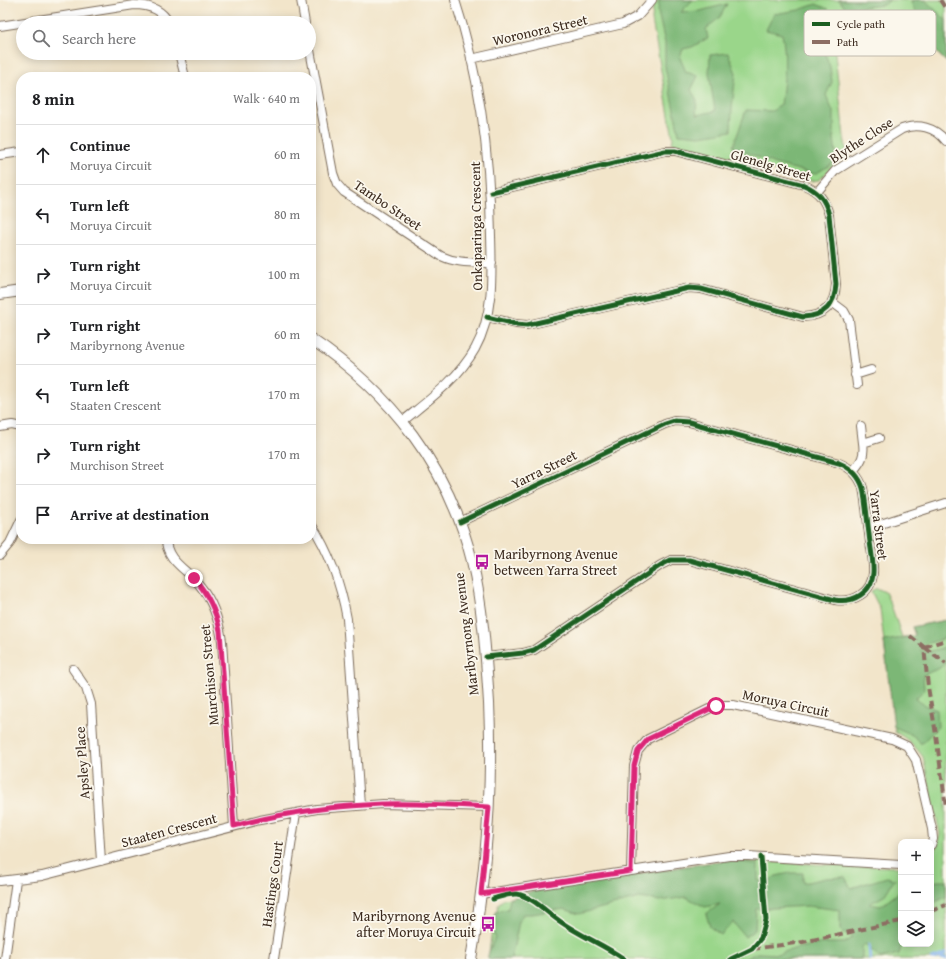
<!DOCTYPE html>
<meta charset="utf-8">
<style>
:root{--surface:#fff;--page:#f6f6f6;--text:#202124;--muted:#757577;--line:#e0e0e0}
body{margin:0;font-family:"Gentium Book Plus",serif;background:var(--page);color:var(--text)}
.controls{position:absolute;right:12px;bottom:12px;display:grid;overflow:hidden;border-radius:8px;box-shadow:0 2px 10px #0003}
.controls button{width:36px;height:36px;display:grid;place-items:center;padding:0;border:0;border-bottom:1px solid var(--line);background:var(--surface);color:var(--text);font:20px sans-serif}
.stop{position:absolute;width:12px;height:12px;margin:-9px;border:3px solid #db2777;border-radius:50%;background:#fff}
.stop.end{background:#db2777;border-color:#fff;box-shadow:0 1px 4px #0008}
.list{margin:0;padding:0;list-style:none}
h2{display:flex;justify-content:space-between;align-items:center;height:52px;margin:0;padding:0 16px;font-size:17px}
h2 small{font-size:13px;font-weight:400;color:var(--muted)}
.list li{display:grid;grid-template-columns:26px 1fr auto;gap:12px;align-items:center;box-sizing:border-box;height:60px;padding:0 16px;border-top:1px solid var(--line)}
.list b{display:block;font-size:15px;white-space:nowrap}
.list p{margin:0;font-size:13px;white-space:nowrap;color:var(--muted)}
.list em{font-size:13px;font-style:normal;color:var(--muted)}
.icon{flex:none;width:22px;height:22px;fill:none;stroke:currentColor;stroke-width:2;stroke-linecap:round;stroke-linejoin:round}
.map{position:relative;flex:none;width:946px;height:959px;overflow:hidden}
.search{position:absolute;background:var(--surface);box-shadow:0 2px 10px #0003;left:16px;top:16px;width:300px;height:44px;display:flex;align-items:center;gap:10px;box-sizing:border-box;padding:0 14px;border-radius:22px;color:var(--muted);font-size:15px}
.panel{position:absolute;background:var(--surface);box-shadow:0 2px 10px #0003;left:16px;top:72px;width:300px;height:472px;border-radius:16px}
.map>svg:first-child{display:block}
</style>
<div class="map">
<svg width="946" height="959" viewBox="0 0 946 959">
<rect width="100%" height="100%" fill="#fbf7ec"/>
<filter id="ink" filterUnits="userSpaceOnUse"><feTurbulence type="fractalNoise" baseFrequency=".025" numOctaves="2"/><feDisplacementMap in="SourceGraphic" scale="8" xChannelSelector="R" yChannelSelector="G"/><feConvolveMatrix kernelMatrix="1 2 1 2 8 2 1 2 1" color-interpolation-filters="sRGB"/></filter>
<filter id="wash" filterUnits="userSpaceOnUse"><feTurbulence type="fractalNoise" baseFrequency=".012" numOctaves="4" result="noise"/><feDisplacementMap in="SourceGraphic" scale="16" xChannelSelector="R" yChannelSelector="G"/><feGaussianBlur stdDeviation="0.9" result="paint"/><feColorMatrix in="noise" values="0 0 0 0 0 0 0 0 0 0 0 0 0 0 0 0 0 1.4 0 .05"/><feComposite in="paint" operator="in"/></filter>
<g filter="url(#wash)">
<rect width="100%" height="100%" fill="#f2e5ca"/>
<path fill="#9ad68a" stroke="#6a8054" d="M658,0H946V62L901,14L833,35L844,137L848,157L838,161L819,180L812,181L672,143L673,138L652,20L653,7Z
M877,588L885,592L891,605L902,637L916,636L912,627L946,620V959H488L493,923L499,903L504,899L659,870L727,860L856,866L901,867V944H931V854L936,849L940,834L923,757C915,746 907,738 895,732L880,609L871,591Z"/>
<path fill="#7bb776" stroke="#5b704a" d="M659,0H693L681,12L700,11L727,4L720,17L706,29L708,38L692,47L683,49L680,58L686,72L698,76L691,90L697,100L696,111L697,115L715,111L709,73L710,55L728,53L736,73L732,108L731,131L700,136L679,134L665,67V43L658,12Z
M839,0H890L884,5L846,9Z
M914,0H925L946,20V62L901,14L917,17L911,2Z
M816,4L828,9L820,40L830,67L832,82L826,95L834,114V138L837,161L815,174L775,164L733,147L746,110L772,111L781,105C784,81 787,58 782,34L766,30L774,14L799,10Z
M946,620V638L926,644L920,650L927,652L946,647V662L940,668L923,675L924,690L915,699L925,705L937,710L938,727L921,744C916,735 904,731 894,727L884,641L915,636L912,627Z
M727,860L758,864V881H768L776,876L790,873H803V883L826,878L845,877L851,888L887,877L895,879L884,896L869,904L881,906L901,891V944H902L899,954L880,958L865,944L862,947V957L859,959H744L757,953L778,954L797,948L825,943H845L852,937L840,930V910L808,906L756,909L755,930L745,937L733,922L721,935L710,927L706,914L720,904L705,907L686,897L660,901L639,898L579,914L564,909L532,914H523L519,922L511,959H488V955L495,937L491,927L495,912L508,909L510,899L524,893L659,870L670,871L675,868Z
M939,881H946V897L931,904V882Z"/>
<g fill="none" stroke-linecap="round" stroke-linejoin="round">
<path stroke="#85b4f0" stroke-width="3" d="M869,945L870,959
M938,957L946,959
M932,959L946,954"/>
</g>
</g>
<g filter="url(#ink)">
<g fill="none" stroke-linecap="round" stroke-linejoin="round">
<g stroke="#7b6b5a" stroke-width="10">
<path id="minor" d="M301,0L305,23
M0,26L134,5C149,5 162,9 169,23
M309,45L333,173L337,184L344,192L441,256C458,264 475,262 492,263
M179,53L185,77
M471,59L623,24L638,16L652,0
M0,155L21,152
M817,192L835,171L902,129C918,123 935,127 946,141
M832,302L844,311L849,320L857,385
M487,317L516,324L527,325L689,288L701,289L803,317C825,316 835,305 836,284L829,215C825,199 818,191 804,185L675,151H665L491,192
M855,375L871,370
M403,421C430,399 458,379 475,349C494,315 492,273 491,236C490,156 480,76 455,0
M861,426L863,443
M0,427L12,425L21,427
M853,471C861,462 865,456 863,443L879,438
M460,522L665,424L674,421L689,422L839,463C851,468 859,475 863,488C866,503 867,518 869,534C870,546 874,561 873,573C872,593 853,603 835,600L689,560H671L661,565L534,650L523,653L486,657
M311,524C330,553 341,585 347,619L360,805
M868,528L946,503
M166,539C166,562 189,570 201,587C214,603 219,621 222,641L234,826
M0,555L10,543L21,520
M73,669L86,688L91,704L101,861
M631,871L634,766L638,751L648,739L711,708L722,705H733L892,739L907,746L916,760L932,829L933,839L931,845
M0,881L42,876L260,820L317,809L383,804L489,807
M481,894L729,856H748L901,865
M5,959L16,880
M274,959L296,813"/>
</g>
<g stroke="#7b6b5a" stroke-width="12">
<path id="tertiary" d="M0,294L21,291
M311,339C390,392 449,467 472,561C483,607 486,656 489,703C493,789 486,875 471,959"/>
</g>
<use href="#minor" stroke="#fff" stroke-width="8"/>
<use href="#tertiary" stroke="#fff" stroke-width="10"/>
<path stroke="#8d6e63" stroke-width="4" stroke-dasharray="8 4" stroke-linecap="butt" d="M940,0L946,9
M910,636L924,647L928,687L935,728L946,807
M924,647L946,663
M924,647L946,640
M931,911L946,905
M752,949L803,942L901,921"/>
<g stroke="#fbf7ec" stroke-width="8">
<path id="cycleway" d="M487,317L516,324L527,325L689,288L701,289L803,317C825,316 835,305 836,284L829,215C825,199 818,191 804,185L675,151H665L491,192
M460,522L665,424L674,421L689,422L839,463C851,468 859,475 863,488C866,503 867,518 869,534C870,546 874,561 873,573C872,593 853,603 835,600L689,560H671L661,565L534,650L523,653L486,657
M493,899C500,897 509,893 517,894C533,897 547,913 561,922C581,936 604,945 624,959
M731,959L752,949L761,938L766,920L761,857"/>
</g>
<use href="#cycleway" stroke="#1b5e20" stroke-width="5"/>
</g>
</g>
<g fill="none" stroke-linecap="round" stroke-linejoin="round" filter="url(#ink)">
<path stroke="#db2777" stroke-width="5" d="M194,578C208,594 216,611 220,631L234,826C282,813 332,806 382,804C417,803 453,805 489,807L481,894L631,871L634,766L638,751L648,739L716,706"/>
</g>
<defs>
<g id="bus-bare" transform="scale(1.2)"><path d="M-5-6H5V4H4V6H2V4H-2V6H-4V4H-5ZM-3.5-4V0h7V-4ZM-3.5 1.2v1.5H-2V1.2ZM2 1.2v1.5H3.5V1.2Z" fill="#b5179e" stroke="#fbf7ec" stroke-width="2.5" paint-order="stroke"/></g>
</defs>
<g fill-rule="evenodd">
<use href="#bus-bare" x="482" y="562"/>
<use href="#bus-bare" x="488" y="924"/>
</g>
<g text-anchor="middle" stroke-width="3.5" stroke-linejoin="round" paint-order="stroke">
<g font-size="14" fill="#3b2a1e" stroke="#fbf7ec">
<text transform="translate(540 30) rotate(-13)" y="5">Woronora Street</text>
<text transform="translate(861 140) rotate(-33)" y="5">Blythe Close</text>
<text transform="translate(771 165) rotate(16)" y="5">Glenelg Street</text>
<text transform="translate(388 205) rotate(34)" y="5">Tambo Street</text>
<text transform="translate(476 226) rotate(-91)" y="5">Onkaparinga Crescent</text>
<text transform="translate(544 469) rotate(-26)" y="5">Yarra Street</text>
<text transform="translate(879 525) rotate(83)" y="5">Yarra Street</text>
<text transform="translate(466 634) rotate(-97)" y="5">Maribyrnong Avenue</text>
<text transform="translate(209 675) rotate(-95)" y="5">Murchison Street</text>
<text transform="translate(786 703) rotate(12)" y="5">Moruya Circuit</text>
<text transform="translate(82 763) rotate(-94)" y="5">Apsley Place</text>
<text transform="translate(169 830) rotate(-15)" y="5">Staaten Crescent</text>
<text transform="translate(272 884) rotate(-82)" y="5">Hastings Court</text>
</g>
<g font-size="14" fill="#3b2a1e" stroke="#fbf7ec" text-anchor="start">
<text x="494" y="559">Maribyrnong Avenue<tspan x="494" dy="16">between Yarra Street</tspan></text>
<text x="476" y="921" text-anchor="end">Maribyrnong Avenue<tspan x="476" dy="16">after Moruya Circuit</tspan></text>
</g>
</g>
<rect x="804" y="10" width="132" height="46" rx="6" fill="#fbf7ec" stroke="#c1baae" stroke-width="1"/>
<rect x="812" y="22" width="18" height="4" fill="#1b5e20"/>
<rect x="812" y="40" width="18" height="4" fill="#8d6e63"/>
<g font-size="11" fill="#3b2a1e">
<text x="837" y="28">Cycle path</text>
<text x="837" y="46">Path</text>
</g>
</svg>
<div class="controls">
<button>+</button>
<button>−</button>
<button><svg class="icon" aria-label="layers" viewBox="0 0 24 24"><path d="M12 4l9 5-9 5-9-5zM3 14l9 5 9-5"/></svg></button>
</div>
<div class="stop" style="left:716px;top:706px"></div>
<div class="stop end" style="left:194px;top:578px"></div>
<div class="search"><svg class="icon" aria-label="search" viewBox="0 0 24 24"><circle cx="10" cy="10" r="6"/><path d="M15 15l6 6"/></svg>Search here</div>
<section class="panel">
<h2>8 min<small>Walk · 640 m</small></h2>
<ul class="list">
<li><svg class="icon" aria-label="ahead" viewBox="0 0 24 24"><path d="M12 20V5M6 11l6-6 6 6"/></svg><div><b>Continue</b><p>Moruya Circuit</p></div><em>60 m</em></li>
<li><svg class="icon" aria-label="left" viewBox="0 0 24 24"><path d="M17 20v-9H6M10 6l-5 5 5 5"/></svg><div><b>Turn left</b><p>Moruya Circuit</p></div><em>80 m</em></li>
<li><svg class="icon" aria-label="right" viewBox="0 0 24 24"><path d="M7 20v-9h11M14 6l5 5-5 5"/></svg><div><b>Turn right</b><p>Moruya Circuit</p></div><em>100 m</em></li>
<li><svg class="icon" aria-label="right" viewBox="0 0 24 24"><path d="M7 20v-9h11M14 6l5 5-5 5"/></svg><div><b>Turn right</b><p>Maribyrnong Avenue</p></div><em>60 m</em></li>
<li><svg class="icon" aria-label="left" viewBox="0 0 24 24"><path d="M17 20v-9H6M10 6l-5 5 5 5"/></svg><div><b>Turn left</b><p>Staaten Crescent</p></div><em>170 m</em></li>
<li><svg class="icon" aria-label="right" viewBox="0 0 24 24"><path d="M7 20v-9h11M14 6l5 5-5 5"/></svg><div><b>Turn right</b><p>Murchison Street</p></div><em>170 m</em></li>
<li><svg class="icon" aria-label="arrive" viewBox="0 0 24 24"><path d="M6 21V4h12l-3 4 3 4H6"/></svg><div><b>Arrive at destination</b></div></li>
</ul>
</section>
</div>
